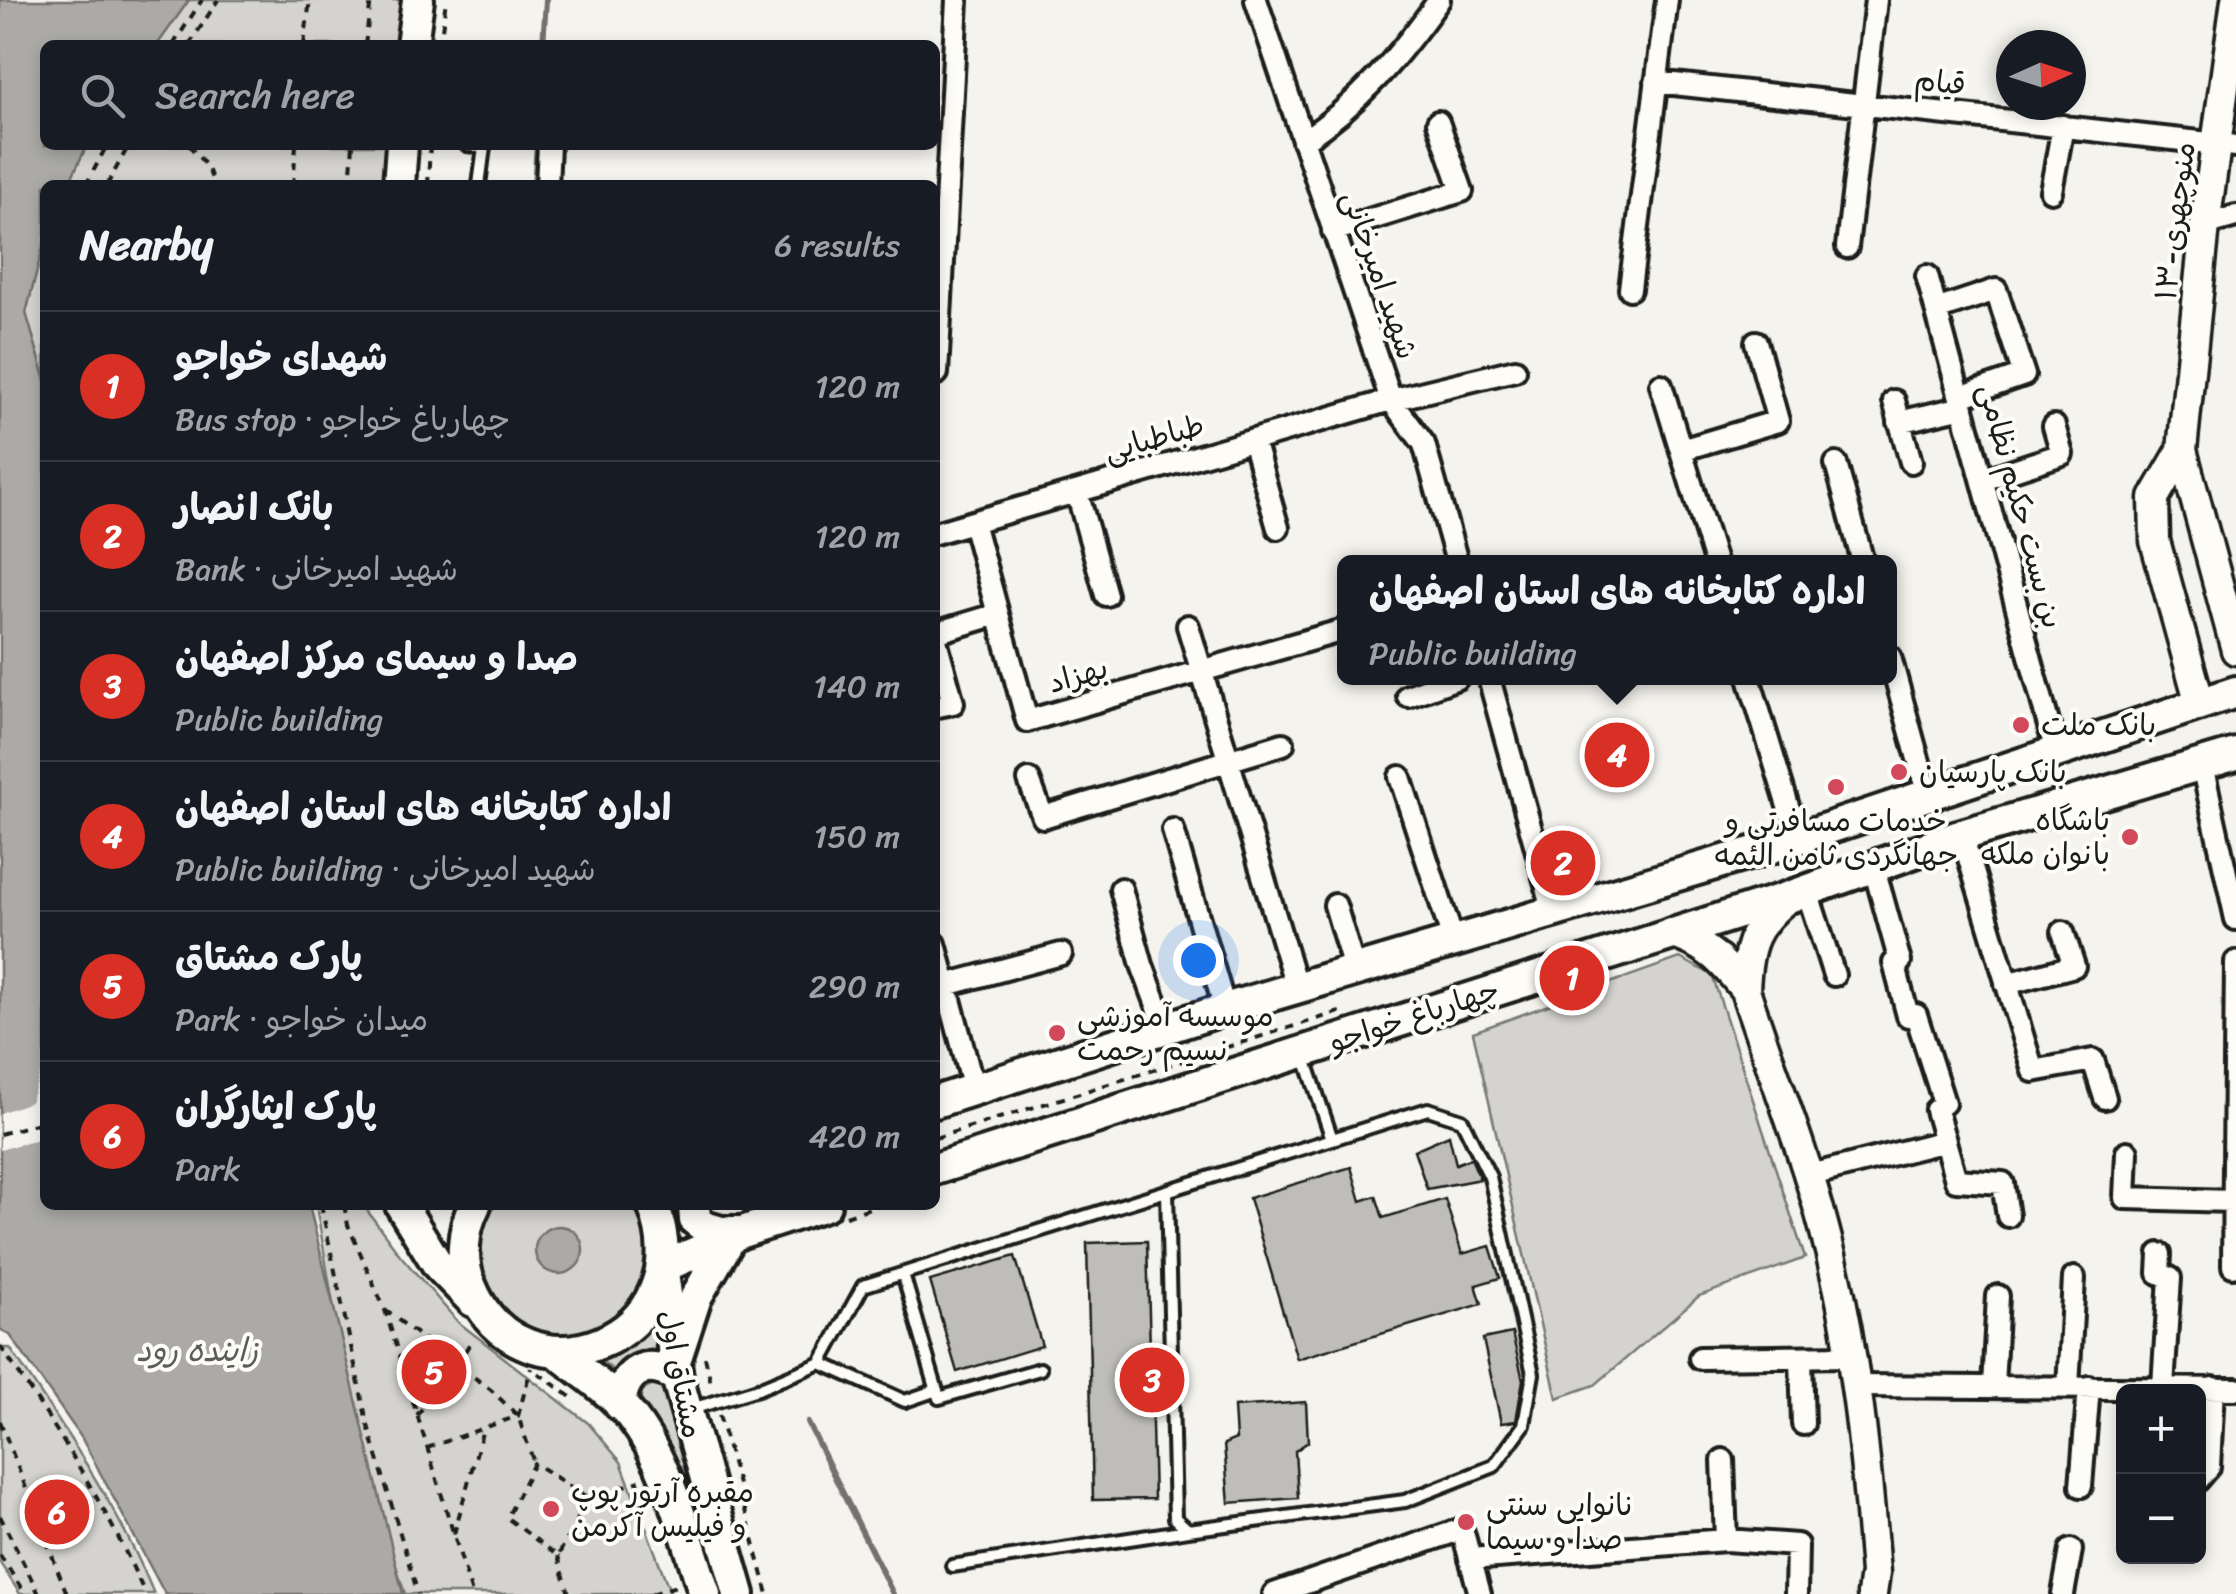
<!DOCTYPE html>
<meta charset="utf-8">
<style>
:root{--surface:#171b24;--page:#20242c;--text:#f1f3f6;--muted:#9ea1a6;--line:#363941;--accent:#d93025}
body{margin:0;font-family:Sriracha,"Playpen Sans Arabic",sans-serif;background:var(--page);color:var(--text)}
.controls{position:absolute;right:30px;bottom:30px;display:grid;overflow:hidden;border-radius:15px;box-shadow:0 5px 15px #0003}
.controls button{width:90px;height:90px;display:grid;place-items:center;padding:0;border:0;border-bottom:2px solid var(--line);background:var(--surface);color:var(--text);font:50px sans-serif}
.compass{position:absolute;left:1996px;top:30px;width:90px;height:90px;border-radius:50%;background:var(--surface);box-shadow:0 5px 15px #0003;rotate:87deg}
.you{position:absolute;left:1198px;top:960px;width:35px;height:35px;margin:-25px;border:8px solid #fff;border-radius:50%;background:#1a73e8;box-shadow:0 0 0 15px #1a73e833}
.badge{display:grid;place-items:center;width:65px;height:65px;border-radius:50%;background:var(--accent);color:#fff;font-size:32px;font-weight:700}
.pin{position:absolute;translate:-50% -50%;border:5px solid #fff;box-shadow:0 2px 10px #0006}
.popup{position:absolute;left:1337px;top:555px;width:560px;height:130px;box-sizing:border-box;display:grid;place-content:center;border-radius:15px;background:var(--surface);filter:drop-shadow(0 2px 8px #0005);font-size:32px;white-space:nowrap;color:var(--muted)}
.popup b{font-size:38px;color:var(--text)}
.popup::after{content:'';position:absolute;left:50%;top:100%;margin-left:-20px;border:20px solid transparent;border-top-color:var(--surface)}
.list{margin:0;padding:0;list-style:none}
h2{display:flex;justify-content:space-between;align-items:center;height:130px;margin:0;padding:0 40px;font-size:42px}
h2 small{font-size:32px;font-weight:400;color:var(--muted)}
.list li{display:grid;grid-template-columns:65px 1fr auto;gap:30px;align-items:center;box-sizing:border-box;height:150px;padding:0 40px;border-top:2px solid var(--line)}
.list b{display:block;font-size:38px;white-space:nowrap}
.list p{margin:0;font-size:32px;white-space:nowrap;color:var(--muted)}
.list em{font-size:32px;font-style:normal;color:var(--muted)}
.icon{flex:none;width:55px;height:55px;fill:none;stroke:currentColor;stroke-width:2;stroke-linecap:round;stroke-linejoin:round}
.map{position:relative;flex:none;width:2236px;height:1594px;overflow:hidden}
.search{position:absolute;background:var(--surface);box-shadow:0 5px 15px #0003;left:40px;top:40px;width:900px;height:110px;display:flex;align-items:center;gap:25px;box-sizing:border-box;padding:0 35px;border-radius:15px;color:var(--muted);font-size:38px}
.panel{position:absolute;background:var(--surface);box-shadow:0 5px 15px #0003;left:40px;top:180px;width:900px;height:1030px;border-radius:15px}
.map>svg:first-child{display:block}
</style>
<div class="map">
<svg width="2236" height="1594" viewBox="0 0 2236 1594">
<rect width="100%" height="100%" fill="#f4f3ee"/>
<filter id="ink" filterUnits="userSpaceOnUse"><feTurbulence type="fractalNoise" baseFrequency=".01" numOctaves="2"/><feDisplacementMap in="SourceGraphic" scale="20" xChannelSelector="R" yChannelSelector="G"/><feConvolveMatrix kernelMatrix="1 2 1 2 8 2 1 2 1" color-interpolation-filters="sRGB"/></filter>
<g filter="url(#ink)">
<path fill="#d4d3cf" stroke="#787876" stroke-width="2.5" d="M189,0H411L405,45H157Z
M87,145H391L386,185H68Z
M45,239V378L26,313Z
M1680,958L1712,975L1805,1258L1699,1296L1595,1385L1557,1398L1473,1032Z
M316,1205H363L400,1255L458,1322L588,1423L621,1462L671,1594H405L358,1449Z
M492,1205H633C646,1229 650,1253 642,1279C605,1388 432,1328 492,1205Z
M654,1324L664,1360L621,1377L602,1361Z
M0,1348H10C63,1427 118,1506 154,1594H20L0,1563Z
M653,1385L670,1387L702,1529L669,1453L640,1404L642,1391Z"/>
<path fill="#abaaa6" stroke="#72716f" stroke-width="2.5" d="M0,0H189L157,45H45V145H87L68,185H45V239L26,313L45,378V1205H309L403,1594H165L81,1437L10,1335L0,1329Z
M535 1250a24 24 0 1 1 48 0a24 24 0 1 1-48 0Z"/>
<path fill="#f4f3ee" d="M45,1072V1137L0,1150V1113L30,1102L41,1073Z"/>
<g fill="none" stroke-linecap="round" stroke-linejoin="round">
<path stroke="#72716f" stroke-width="6" d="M543,45L546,0
M534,185L537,145
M808,1423L893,1594"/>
</g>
<path fill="#bebdba" stroke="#1c1c1c" stroke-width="2.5" d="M1449,1135L1456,1164L1471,1158L1480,1179L1427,1189L1414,1150Z
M1351,1167L1361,1201L1376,1196L1383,1218L1445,1199L1462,1254L1490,1246L1500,1278L1476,1285L1482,1304L1297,1359L1249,1198Z
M1147,1241L1154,1499L1093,1500L1087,1243Z
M1015,1256L1042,1346L957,1372L930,1281Z
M1512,1333L1523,1380L1516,1421L1501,1423L1483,1339Z
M1306,1402L1308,1442L1295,1451L1298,1498L1229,1503L1224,1444L1236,1439L1234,1407Z"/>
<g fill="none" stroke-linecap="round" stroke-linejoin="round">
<g stroke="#1c1c1c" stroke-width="18">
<path id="lane" d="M467,145L484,147L479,185
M1304,1055L1332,1139
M903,1274L939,1398L1040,1369
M821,1363L905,1401L937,1390
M688,1410L758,1389L821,1363L863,1286L1428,1109L1462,1120L1490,1177L1533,1374L1524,1425L1494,1466L1405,1501L1188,1530L1175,1518L1167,1191
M952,1566L1188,1530"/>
</g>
<g stroke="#1c1c1c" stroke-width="28">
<path id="street" d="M1256,0L1391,400L1424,444L1457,562
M1656,82L2236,146
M1303,141C1359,104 1400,55 1439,0
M547,185L549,145
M2051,191L2063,126
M2205,225L2236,216
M1333,231L1462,191L1438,122
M1847,247L1876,0
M1927,276L2056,752
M1630,289L1667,0
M1936,310L1996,290L2024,375L1960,397
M937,373L957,0
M1661,385L1715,562
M1894,401L1911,462
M1899,422L1963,407
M1253,440L1278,528
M1681,450L1778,421L1756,342
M1836,464L1863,562
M1983,480L2062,454L2054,426
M1077,492L1106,595
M973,522L1027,721L1344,630
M935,533L1391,400L1515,370
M1188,626L1297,989
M935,633L998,614
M935,637L953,703L938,706
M1890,657L1928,795
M1489,678L1554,913
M1749,678L1798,839
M1408,696L1457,678
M2202,765L2236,919
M1400,777L1454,943
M1029,780L1043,817L1283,744
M1173,830L1225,1009
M1962,835L2033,1071L2093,1060L2105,1098
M1874,868L1900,962L1894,963L1908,1016L1916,1015L1944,1103L1936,1110L1956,1180L2003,1183L2008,1216
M1121,889L1142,965L1166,1029
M1807,891L1834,975
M1335,905L1355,972
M935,944L974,1089
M2006,984L2074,966L2063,932
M946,985L1061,954
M2127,1152L2125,1198L2233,1201
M1807,1176L1945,1141
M2160,1254L2159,1273L2170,1278L2163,1386
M2233,1266L2236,962
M1700,1358L1852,1356
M1801,1358L1803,1424
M1857,1386L2236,1389
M1993,1386L1998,1296
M2068,1387L2074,1278
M1723,1460L1726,1540
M2198,1480L2209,1467L2213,1388
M2081,1486L2089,1387
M1470,1559L1726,1540L1797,1545L1796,1594
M1274,1594L1462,1529L1480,1594
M2063,1594L2071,1550"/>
</g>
<g stroke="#1c1c1c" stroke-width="35">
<path id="secondary" d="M2236,0L2205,225L2182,450L2236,650
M2182,450L2154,498L2155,541L2200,704
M1670,933C1706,943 1723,962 1745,990C1771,1069 1803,1148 1824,1228C1855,1342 1866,1456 1875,1573L1872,1594
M1745,990C1747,946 1753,925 1789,897"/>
</g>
<g stroke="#1c1c1c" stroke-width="38">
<path id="primary" d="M412,45L418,0
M399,185L402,145
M935,1102L1225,1009L1772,847L2236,692
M935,1169L1789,897L1962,835L2236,754
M401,1205L438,1265L473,1301
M475,1205C462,1230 460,1261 471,1287C522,1410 706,1340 653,1205
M694,1205L695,1220L704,1227L721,1232H742
M663,1267L742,1232L825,1205
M663,1272L677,1377L739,1594
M555,1351C581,1371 611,1391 631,1416C670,1466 685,1535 705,1594
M677,1355L696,1297L731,1237
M620,1405C624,1369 647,1358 677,1377"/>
</g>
<path stroke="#1c1c1c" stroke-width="4" stroke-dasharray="8 8" stroke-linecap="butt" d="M173,45L202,0
M189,45L218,0
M304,45L310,0
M365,45L371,0
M440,45L446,0
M189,145L208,168L214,185
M86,185L107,145
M107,185L129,145
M293,185L296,145
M350,185L353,145
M428,185L430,145
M0,1134L45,1121
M935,1138L1346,1010
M321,1205L367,1422L418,1594
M344,1205L348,1225L385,1310L472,1594
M846,1216L879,1205
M385,1310L491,1390L518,1416L534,1463
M0,1346C55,1425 106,1505 145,1594
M705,1357L712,1387
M538,1373L571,1397
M417,1415L457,1365L473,1338
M719,1415L768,1594
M0,1421L67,1594
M427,1448L518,1416L531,1368
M588,1498L534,1463L507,1518L558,1556L588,1498L640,1481
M0,1516L39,1594
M454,1534L483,1429
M0,1555L25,1594
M558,1556L569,1594
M652,1594L679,1585"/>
<use href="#lane" stroke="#fdfcf7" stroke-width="10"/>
<use href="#street" stroke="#fdfcf7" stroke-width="20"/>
<use href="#secondary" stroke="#fdfcf7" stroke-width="28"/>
<use href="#primary" stroke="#fdfcf7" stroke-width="30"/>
</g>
</g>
<g fill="#d1495b" stroke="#fdfcf7" stroke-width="4">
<circle cx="2021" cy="725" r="10"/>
<circle cx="1899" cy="772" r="10"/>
<circle cx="1836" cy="787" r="10"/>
<circle cx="2130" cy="837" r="10"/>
<circle cx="1057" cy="1033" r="10"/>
<circle cx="551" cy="1509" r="10"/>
<circle cx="1466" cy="1522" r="10"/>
</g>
<g text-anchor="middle" stroke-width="8" stroke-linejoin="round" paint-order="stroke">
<g font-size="30" fill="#1c1c1c" stroke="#fdfcf7">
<text transform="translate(1940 82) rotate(6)" y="10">قیام</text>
<text transform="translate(2175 221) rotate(-83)" y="10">۱۳-منوچهری</text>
<text transform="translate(1380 275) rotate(71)" y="10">شهید امیرخانی</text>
<text transform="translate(1154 438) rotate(-16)" y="10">طباطبایی</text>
<text transform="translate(2021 506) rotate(75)" y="10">بن بست حکیم نظامی</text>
<text transform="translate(1078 675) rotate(-16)" y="10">بهزاد</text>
<text transform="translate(1414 1016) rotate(-18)" y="10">چهارباغ خواجو</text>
<text transform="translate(681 1374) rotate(79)" y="10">مشتاق اول</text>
</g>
<g font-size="30" fill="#1c1c1c" stroke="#fdfcf7" text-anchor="start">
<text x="2041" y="735">بانک ملت</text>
<text x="1919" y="782">بانک پارسیان</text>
<text x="2110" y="830" text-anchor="end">باشگاه<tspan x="2110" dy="34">بانوان ملکه</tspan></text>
<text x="1836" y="831" text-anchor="middle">خدمات مسافرتی و<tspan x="1836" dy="34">جهانگردی ثامن الئمه</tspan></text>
<text x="1077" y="1026">موسسه آموزشی<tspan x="1077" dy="34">نسیم رحمت</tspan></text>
<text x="571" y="1502">مقبره آرتور پوپ<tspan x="571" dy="34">و فیلیس آکرمن</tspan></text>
<text x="1486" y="1515">نانوایی سنتی<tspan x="1486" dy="34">صدا و سیما</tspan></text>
</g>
<g font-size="32" font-style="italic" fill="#5c5c5a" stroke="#fdfcf7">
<text x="197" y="1361">زاینده رود</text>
</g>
</g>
</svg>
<div class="controls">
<button>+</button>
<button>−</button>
</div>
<svg class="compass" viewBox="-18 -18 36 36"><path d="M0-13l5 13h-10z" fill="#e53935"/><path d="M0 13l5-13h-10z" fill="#9ea1a6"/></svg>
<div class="you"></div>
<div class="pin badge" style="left:1572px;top:978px">1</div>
<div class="pin badge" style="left:1563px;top:863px">2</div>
<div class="pin badge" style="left:1152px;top:1380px">3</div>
<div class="pin badge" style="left:1617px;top:755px">4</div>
<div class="popup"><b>اداره کتابخانه های استان اصفهان</b>Public building</div>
<div class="pin badge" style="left:434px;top:1372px">5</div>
<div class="pin badge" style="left:57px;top:1512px">6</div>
<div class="search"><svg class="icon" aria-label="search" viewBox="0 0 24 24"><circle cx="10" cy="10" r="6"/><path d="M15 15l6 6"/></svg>Search here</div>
<section class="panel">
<h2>Nearby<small>6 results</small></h2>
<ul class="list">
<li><span class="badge">1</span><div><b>شهدای خواجو</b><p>Bus stop · چهارباغ خواجو</p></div><em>120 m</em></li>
<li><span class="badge">2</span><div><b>بانک انصار</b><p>Bank · شهید امیرخانی</p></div><em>120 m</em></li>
<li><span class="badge">3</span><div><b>صدا و سیمای مرکز اصفهان</b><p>Public building</p></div><em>140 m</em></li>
<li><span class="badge">4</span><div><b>اداره کتابخانه های استان اصفهان</b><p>Public building · شهید امیرخانی</p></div><em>150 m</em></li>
<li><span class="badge">5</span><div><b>پارک مشتاق</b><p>Park · میدان خواجو</p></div><em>290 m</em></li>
<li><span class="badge">6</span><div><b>پارک ایثارگران</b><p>Park</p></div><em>420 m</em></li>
</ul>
</section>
</div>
